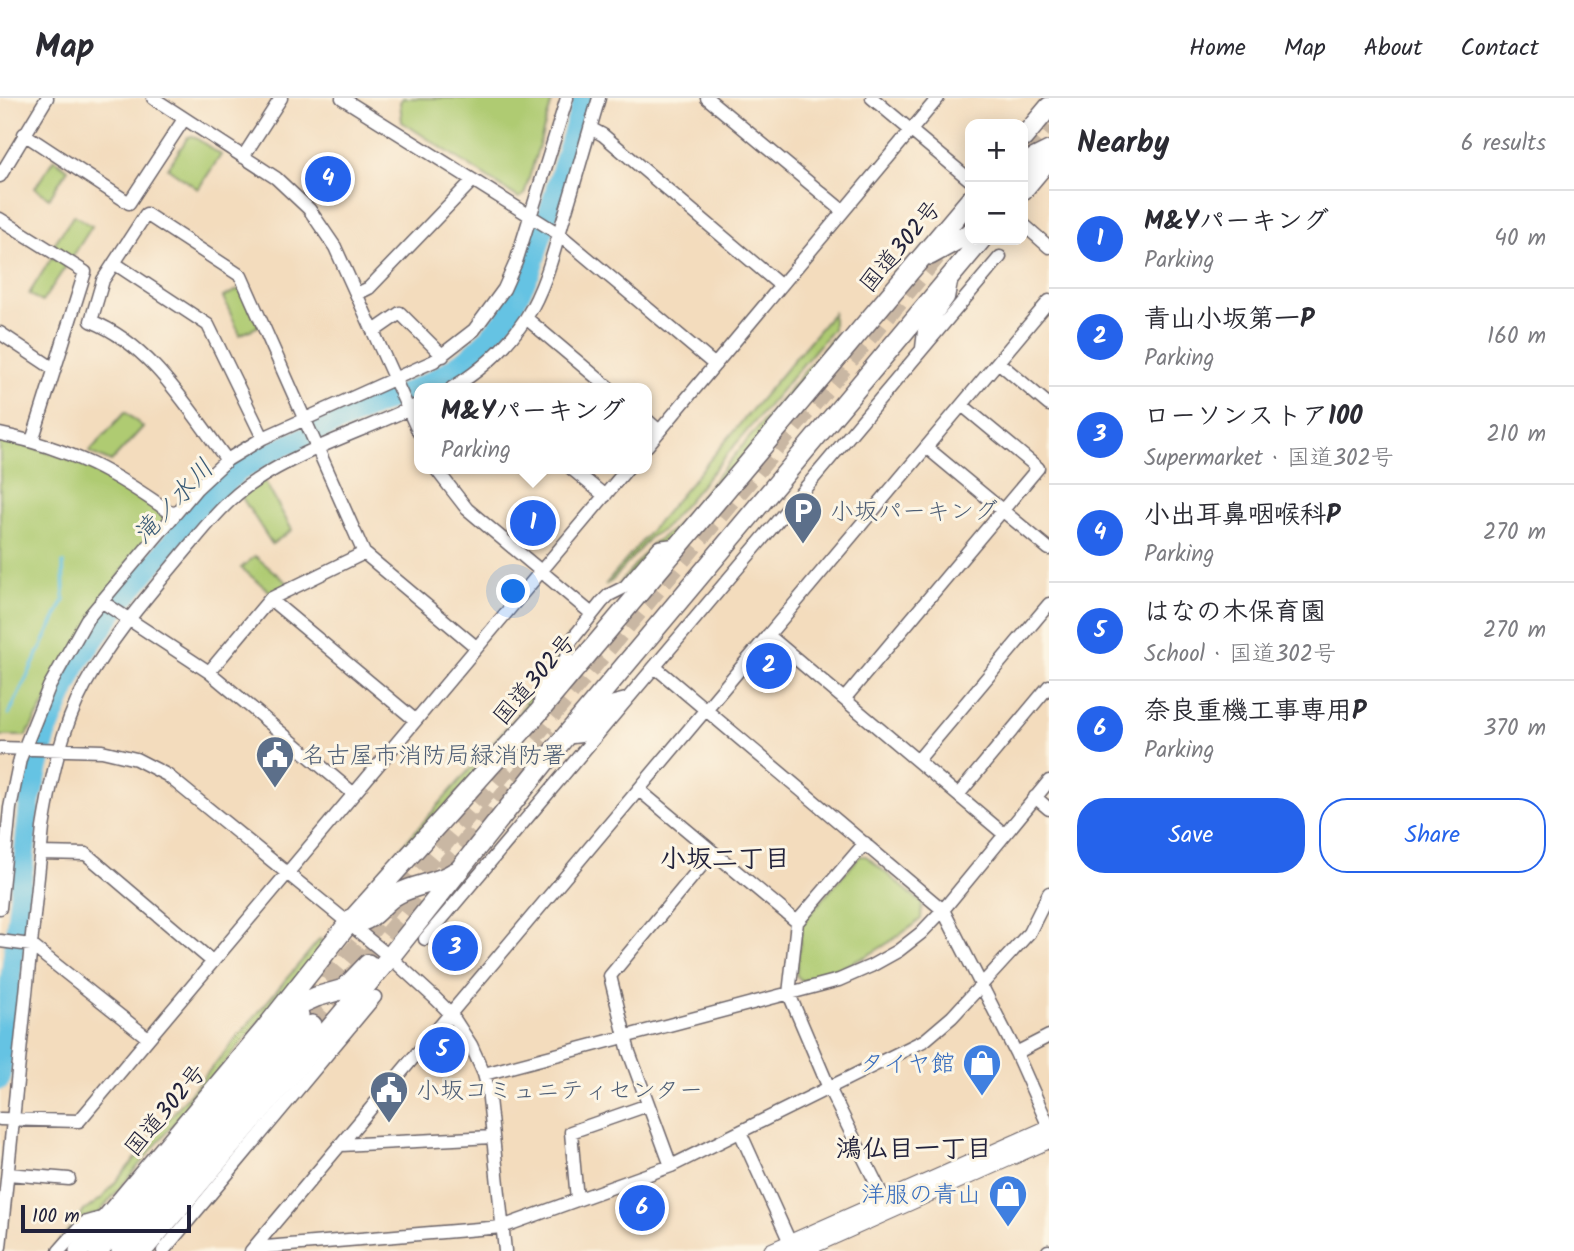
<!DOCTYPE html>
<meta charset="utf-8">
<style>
:root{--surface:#fff;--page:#f7f7f7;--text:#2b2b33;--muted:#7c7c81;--line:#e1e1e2;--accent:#2563eb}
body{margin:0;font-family:Kalam,"Klee One",sans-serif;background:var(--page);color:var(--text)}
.controls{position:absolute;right:21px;top:21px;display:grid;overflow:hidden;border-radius:14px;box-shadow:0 4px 18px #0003}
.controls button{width:63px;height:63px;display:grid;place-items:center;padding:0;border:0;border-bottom:2px solid var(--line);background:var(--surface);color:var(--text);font:35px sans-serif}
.scale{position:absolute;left:21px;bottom:18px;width:170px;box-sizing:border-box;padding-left:7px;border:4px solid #22223b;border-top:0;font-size:19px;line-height:24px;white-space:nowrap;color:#22223b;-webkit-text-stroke:5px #fcf5e5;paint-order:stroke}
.you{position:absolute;left:514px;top:494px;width:24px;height:24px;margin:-18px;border:5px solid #fff;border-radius:50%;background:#1a73e8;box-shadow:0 0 0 10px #1a73e833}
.badge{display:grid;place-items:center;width:46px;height:46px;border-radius:50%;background:var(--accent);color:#fff;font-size:23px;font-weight:700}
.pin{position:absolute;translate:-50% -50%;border:4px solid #fff;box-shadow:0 2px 7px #0006}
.popup{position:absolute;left:414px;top:285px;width:238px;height:91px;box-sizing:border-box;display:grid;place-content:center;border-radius:14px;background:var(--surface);filter:drop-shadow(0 2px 5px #0005);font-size:23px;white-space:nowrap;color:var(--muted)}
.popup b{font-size:26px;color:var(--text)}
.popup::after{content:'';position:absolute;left:50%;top:100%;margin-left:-14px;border:14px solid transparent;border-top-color:var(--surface)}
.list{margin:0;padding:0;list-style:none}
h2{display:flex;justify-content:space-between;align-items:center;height:91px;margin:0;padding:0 28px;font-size:30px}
h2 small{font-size:23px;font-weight:400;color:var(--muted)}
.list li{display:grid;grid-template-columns:46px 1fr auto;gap:21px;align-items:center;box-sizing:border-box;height:98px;padding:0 28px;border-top:2px solid var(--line)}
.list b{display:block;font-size:26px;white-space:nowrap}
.list p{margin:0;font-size:23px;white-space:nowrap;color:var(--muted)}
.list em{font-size:23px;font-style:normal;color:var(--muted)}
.actions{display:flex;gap:14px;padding:21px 28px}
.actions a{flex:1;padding:16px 0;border:2px solid var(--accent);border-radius:28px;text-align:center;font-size:24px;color:var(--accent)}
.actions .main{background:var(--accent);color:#fff}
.map{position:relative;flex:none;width:1049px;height:1153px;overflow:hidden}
header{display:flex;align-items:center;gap:42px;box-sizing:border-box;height:98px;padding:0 35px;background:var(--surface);border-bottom:2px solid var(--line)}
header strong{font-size:33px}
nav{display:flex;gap:38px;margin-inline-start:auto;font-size:24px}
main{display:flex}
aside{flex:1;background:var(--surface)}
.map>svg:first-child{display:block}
</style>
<header>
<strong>Map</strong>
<nav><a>Home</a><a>Map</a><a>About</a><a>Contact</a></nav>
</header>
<main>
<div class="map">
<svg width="1049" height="1153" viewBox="0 0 1049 1153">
<rect width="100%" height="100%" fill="#fcf5e5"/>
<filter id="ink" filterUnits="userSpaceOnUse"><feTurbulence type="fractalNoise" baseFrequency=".0143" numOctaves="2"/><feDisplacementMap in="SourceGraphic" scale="14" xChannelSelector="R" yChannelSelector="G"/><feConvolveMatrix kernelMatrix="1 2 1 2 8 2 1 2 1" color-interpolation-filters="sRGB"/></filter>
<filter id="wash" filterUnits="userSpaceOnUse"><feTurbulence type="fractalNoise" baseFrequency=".00686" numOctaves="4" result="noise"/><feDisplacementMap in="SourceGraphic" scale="28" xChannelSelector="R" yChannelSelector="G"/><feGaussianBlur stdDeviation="1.57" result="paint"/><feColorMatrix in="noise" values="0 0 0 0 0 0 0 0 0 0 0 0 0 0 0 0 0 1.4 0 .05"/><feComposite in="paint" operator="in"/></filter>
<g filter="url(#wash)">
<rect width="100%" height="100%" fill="#f3dcbd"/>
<path fill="#afcb72" stroke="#687656" stroke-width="2" d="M403,0H553L524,97L519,100L402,24L400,4Z
M193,38L221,57L198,91L168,70L188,39Z
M54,61L68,71L49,100L35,90Z
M74,117L92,128L71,161L52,149Z
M52,159L66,168L42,204L29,196Z
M242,190L259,228L240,237L223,199Z
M833,215V231L664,431L650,439L612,483L605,487Z
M836,236L844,243L679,438L662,444L624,486L616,490L652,446L672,432Z
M125,314L143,329L111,364L89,354Z
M0,342C69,354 106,378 164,415V425L124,470L26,638H0Z
M264,382L292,432L272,446L241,398Z
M255,458L290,487L273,496L241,470Z
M568,538L565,553L534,609L364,799L360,796L520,614L531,591L558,559Z
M860,758H866L922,805L921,821C879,854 853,868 802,883L796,877L802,825Z
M320,841L325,845L99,1115L82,1120L51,1153L84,1113L102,1100Z"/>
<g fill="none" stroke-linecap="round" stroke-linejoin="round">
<path stroke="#65c3e3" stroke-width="3.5" d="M9,616L64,502L63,465"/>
<path stroke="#65c3e3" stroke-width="21" d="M0,981L30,703L47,634L76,567L120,505L207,402L238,374L269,355L430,284L467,261L485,244L509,216L531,172L584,0"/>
</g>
</g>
<g filter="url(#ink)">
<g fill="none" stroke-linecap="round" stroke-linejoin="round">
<path stroke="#c9b7a3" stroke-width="19" stroke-dasharray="19 10" stroke-linecap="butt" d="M1023,55L1047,26
M309,906L970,118
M312,927L556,636"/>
<g stroke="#6b6368" stroke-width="15">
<path id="minor" d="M153,0L276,80L309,111L335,149L419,335
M342,0L559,136L715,267
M707,0L843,113
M872,0L970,82
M590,30L603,37L781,188
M24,36L129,105L184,21
M243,59L281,0
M0,78L47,0
M0,121L85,174L32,343
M1023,126L1049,149
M114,165L208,227L263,340
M357,196L369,190L473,82
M526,220L609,290
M374,233L400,215L443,258
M0,235L54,271
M922,250L924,233L948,200L952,179
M998,264L1049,307
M452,290C480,273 507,249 526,220C545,190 554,153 564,119C576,80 587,40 599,0
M647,322L659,333
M0,336C72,351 114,374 174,417
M647,348L938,0
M926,349L1049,451
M227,362C188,311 153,248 91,223L103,182L146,116L241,178L364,455L476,549
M436,371L467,411L592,516
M572,371L605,398
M270,501L415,622
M101,503L209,574L354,696
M768,537L1004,736
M655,569L943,812L1016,955L1049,1029
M209,574L270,501L364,455
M845,600L1038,370L962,307
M539,612L542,589L567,559L570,544L602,504L609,497L625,489L659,449L681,446
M564,640L581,638L610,605L626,601
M0,650L102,653L136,661L167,677L390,859L436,901L451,916L471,947L484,976L488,991L505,1153
M918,662L1049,506
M639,692L713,754L610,878L629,954L671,1068
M958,697L1049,588
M1035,699L1049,711
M865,745L797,824L789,896L829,990L885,1103
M713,754L797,824
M41,755L86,756L213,864
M0,810L10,710L20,661L49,589L87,521L197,390L227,362L263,340L434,263L474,232L504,191L516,164L567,0
M425,841L1000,159
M0,843L31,847L148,940
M1016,955L1049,938
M484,976L839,882L871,868L898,853L921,835L943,812L1049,683
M0,1021L79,1023L627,371
M740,1034L793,1151
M341,1047L492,1039
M8,1076L69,1081
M577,1102L571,1034L648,1007
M0,1149L43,730C51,681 61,631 85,587C111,540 146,500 180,459C203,432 225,402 255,383C303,351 366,332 419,306
M254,1150L502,1129L671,1068L925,942L952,919L1029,835L1049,795
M59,1153L84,1125L105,1119
M163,1153L375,899
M251,1153L1049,203
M1048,1153H1049"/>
</g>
<g stroke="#6b6368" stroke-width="18">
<path id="major" d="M772,1153L1049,1030
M800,1153L1049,1042"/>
</g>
<g stroke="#6b6368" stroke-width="22">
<path id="highway" d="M1023,40L1049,9
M1023,66L1049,53
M1023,92L1049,61
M930,157L970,135
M353,825C376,823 380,805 398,796C416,786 437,786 455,774
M282,918L298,907L316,899L344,891L368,866
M79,1153L265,931L348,826L538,615L970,102
M98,1153L299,917
M121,1153L312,927
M142,1153L390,859L564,640L981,142"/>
</g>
<use href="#minor" stroke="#fff" stroke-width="12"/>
<use href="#major" stroke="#fff" stroke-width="16"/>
<use href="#highway" stroke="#fff" stroke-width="19"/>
</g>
</g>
<defs>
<g id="parking-pin" transform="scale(2.0125)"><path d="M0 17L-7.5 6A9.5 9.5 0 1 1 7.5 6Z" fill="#5c6f8a" stroke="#fcf5e5"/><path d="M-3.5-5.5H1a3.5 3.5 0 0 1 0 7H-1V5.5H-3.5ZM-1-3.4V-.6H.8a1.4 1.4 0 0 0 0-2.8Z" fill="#fff"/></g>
<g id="civic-pin" transform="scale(2.0125)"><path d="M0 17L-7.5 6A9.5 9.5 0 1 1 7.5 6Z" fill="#5c6f8a" stroke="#fcf5e5"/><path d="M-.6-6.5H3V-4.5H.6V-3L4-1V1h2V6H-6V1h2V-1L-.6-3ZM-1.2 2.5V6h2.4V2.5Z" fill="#fff"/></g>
<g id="shop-pin" transform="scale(2.0125)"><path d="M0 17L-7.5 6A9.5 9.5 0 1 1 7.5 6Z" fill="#3f7fe0" stroke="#fcf5e5"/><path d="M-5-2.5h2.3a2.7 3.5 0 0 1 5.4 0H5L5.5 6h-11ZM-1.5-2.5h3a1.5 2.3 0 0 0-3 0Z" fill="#fff"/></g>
</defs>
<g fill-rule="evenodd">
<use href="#parking-pin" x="803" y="413"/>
<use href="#civic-pin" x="275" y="657"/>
<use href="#shop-pin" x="982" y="965"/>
<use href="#civic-pin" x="389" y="992"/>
<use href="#shop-pin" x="1008" y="1096"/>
</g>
<g text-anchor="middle" stroke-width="6" stroke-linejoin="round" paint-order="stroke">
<g font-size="24" fill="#22223b" stroke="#fcf5e5">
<text transform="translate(900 148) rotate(-50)" y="8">国道302号</text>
<text transform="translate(534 581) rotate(-49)" y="8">国道302号</text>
<text transform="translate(165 1012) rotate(-50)" y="8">国道302号</text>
</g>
<g font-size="24" fill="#4e5e75" stroke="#fcf5e5" text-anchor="start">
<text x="830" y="421">小坂パーキング</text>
<text x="302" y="665">名古屋市消防局緑消防署</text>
<text x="416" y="1000">小坂コミュニティセンター</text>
</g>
<g font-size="24" fill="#366cbe" stroke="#fcf5e5" text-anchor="end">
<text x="955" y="973">タイヤ館</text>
<text x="981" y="1104">洋服の青山</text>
</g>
<g font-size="26" font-style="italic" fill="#395a76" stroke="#fcf5e5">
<text transform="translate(173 403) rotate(-47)" y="9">滝ノ水川</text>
</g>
<g font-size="26" font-weight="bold" fill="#22223b" stroke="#fcf5e5">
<text x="725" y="769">小坂二丁目</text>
<text x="914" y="1059">鴻仏目一丁目</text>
</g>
</g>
</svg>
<div class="controls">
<button>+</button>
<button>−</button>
</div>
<div class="scale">100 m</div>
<div class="you"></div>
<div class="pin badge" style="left:533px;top:425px">1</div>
<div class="popup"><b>M&amp;Yパーキング</b>Parking</div>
<div class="pin badge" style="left:769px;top:568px">2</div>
<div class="pin badge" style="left:455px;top:850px">3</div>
<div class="pin badge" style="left:328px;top:81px">4</div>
<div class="pin badge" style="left:442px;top:952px">5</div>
<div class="pin badge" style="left:642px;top:1110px">6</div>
</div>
<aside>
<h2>Nearby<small>6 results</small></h2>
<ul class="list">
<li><span class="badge">1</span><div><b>M&amp;Yパーキング</b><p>Parking</p></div><em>40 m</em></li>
<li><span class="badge">2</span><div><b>青山小坂第一P</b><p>Parking</p></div><em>160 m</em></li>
<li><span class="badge">3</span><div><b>ローソンストア100</b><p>Supermarket · 国道302号</p></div><em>210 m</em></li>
<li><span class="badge">4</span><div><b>小出耳鼻咽喉科P</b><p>Parking</p></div><em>270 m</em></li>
<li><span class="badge">5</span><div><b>はなの木保育園</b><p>School · 国道302号</p></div><em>270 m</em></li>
<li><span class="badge">6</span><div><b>奈良重機工事専用P</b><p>Parking</p></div><em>370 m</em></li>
</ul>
<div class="actions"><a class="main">Save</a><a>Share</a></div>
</aside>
</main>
